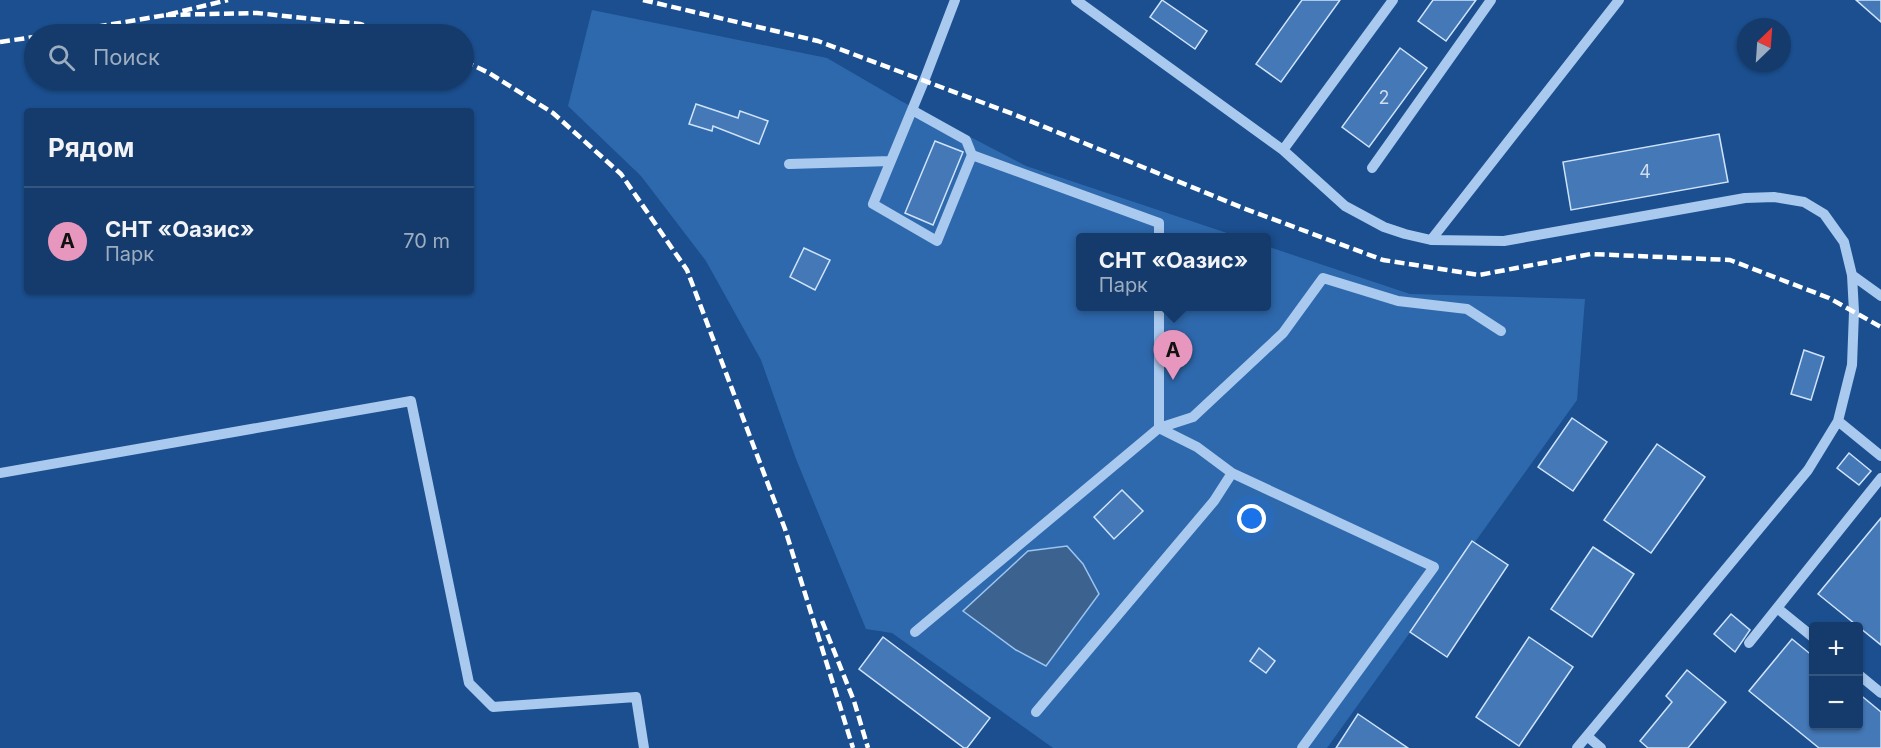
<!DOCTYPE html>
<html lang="ru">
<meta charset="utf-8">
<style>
:root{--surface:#143b6b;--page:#214673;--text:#f1f3f6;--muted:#9dadc1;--line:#33557e;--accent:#e797bd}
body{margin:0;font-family:Inter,sans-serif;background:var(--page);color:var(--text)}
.controls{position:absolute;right:18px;bottom:18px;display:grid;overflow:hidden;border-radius:6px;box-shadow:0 2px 4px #0004}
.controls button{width:54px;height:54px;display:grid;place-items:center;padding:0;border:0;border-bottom:2px solid var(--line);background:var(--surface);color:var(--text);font:30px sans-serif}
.compass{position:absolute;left:1737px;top:18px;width:54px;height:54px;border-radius:50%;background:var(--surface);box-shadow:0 2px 4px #0004;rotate:25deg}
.you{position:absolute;left:1252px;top:519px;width:21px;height:21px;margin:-15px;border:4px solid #fff;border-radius:50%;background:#1a73e8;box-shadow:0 0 0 9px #1a73e833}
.badge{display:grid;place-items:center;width:39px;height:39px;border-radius:50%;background:var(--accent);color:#111;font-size:20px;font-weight:700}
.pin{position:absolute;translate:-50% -50px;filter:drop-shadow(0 2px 3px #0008)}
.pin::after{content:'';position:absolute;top:32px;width:21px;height:18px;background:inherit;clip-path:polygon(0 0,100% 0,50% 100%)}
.popup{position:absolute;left:1076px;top:233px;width:195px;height:78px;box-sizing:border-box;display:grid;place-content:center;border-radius:6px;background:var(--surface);filter:drop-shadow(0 2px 4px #0005);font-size:20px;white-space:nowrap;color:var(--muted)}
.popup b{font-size:22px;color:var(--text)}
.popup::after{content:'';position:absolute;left:50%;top:100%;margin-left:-12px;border:12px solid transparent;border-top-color:var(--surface)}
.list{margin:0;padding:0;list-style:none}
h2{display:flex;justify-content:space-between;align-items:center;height:78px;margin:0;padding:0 24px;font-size:26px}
h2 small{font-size:20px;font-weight:400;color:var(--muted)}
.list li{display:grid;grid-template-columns:39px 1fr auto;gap:18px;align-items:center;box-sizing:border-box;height:108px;padding:0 24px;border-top:2px solid var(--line)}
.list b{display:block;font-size:22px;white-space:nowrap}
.list p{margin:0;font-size:20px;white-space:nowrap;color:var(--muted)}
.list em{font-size:20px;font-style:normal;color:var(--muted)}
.icon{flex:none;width:33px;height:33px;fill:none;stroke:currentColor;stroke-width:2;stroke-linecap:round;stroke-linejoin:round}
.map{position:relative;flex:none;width:1881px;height:748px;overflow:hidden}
.search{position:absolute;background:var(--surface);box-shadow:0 2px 4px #0004;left:24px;top:24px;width:450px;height:66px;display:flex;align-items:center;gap:15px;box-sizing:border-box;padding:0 21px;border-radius:33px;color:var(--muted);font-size:22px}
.panel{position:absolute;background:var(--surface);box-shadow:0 2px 4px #0004;left:24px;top:108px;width:450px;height:186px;border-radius:6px}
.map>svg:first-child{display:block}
</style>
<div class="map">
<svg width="1881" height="748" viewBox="0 0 1881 748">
<rect width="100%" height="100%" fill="#1b4f8f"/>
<path fill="#2e69ad" d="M592,10L827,58L901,101L1026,166L1239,237L1080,238V306H1266V246L1410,294L1585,299L1577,400L1327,748H1053L892,633L866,629L796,459L761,360L706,261L641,176L568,106Z"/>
<path fill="#3c6290" stroke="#9cc4f0" stroke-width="1.5" d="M1067,546L1083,564L1099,594L1046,666L1016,650L963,611L1028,551Z"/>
<path fill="#4478b7" stroke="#cfe3fa" stroke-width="1.5" d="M1162,0L1207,31L1195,49L1150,17Z
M1302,0H1340L1281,82L1256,64Z
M1433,0H1476L1446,41L1418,21Z
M1856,0H1881V22Z
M1400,48L1427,68L1369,147L1342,127Z
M696,104L738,118L740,111L768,121L759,144L713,126L712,131L689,124Z
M1719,134L1728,182L1571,210L1563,162Z
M935,141L963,152L933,225L905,213Z
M804,248L830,260L815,290L790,277Z
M1804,350L1824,357L1811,400L1791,394Z
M1572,418L1607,442L1573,491L1538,467Z
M1657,444L1705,477L1651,553L1604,520Z
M1849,453L1871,471L1859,485L1837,468Z
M1122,490L1143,511L1114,539L1094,517Z
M1881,518V645L1818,594Z
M1472,541L1508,565L1447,657L1410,632Z
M1593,547L1634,574L1592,637L1551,609Z
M1731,614L1750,630L1735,652L1714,634Z
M883,637L990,718L967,748H964L859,669Z
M1529,637L1573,667L1519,746L1476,717Z
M1792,639L1814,657V726H1858V693L1881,712V748H1819L1749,691Z
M1259,648L1275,661L1266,673L1250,661Z
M1687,670L1726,702L1688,748H1648L1640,741L1672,702L1666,696Z
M1358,714L1408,748H1336Z"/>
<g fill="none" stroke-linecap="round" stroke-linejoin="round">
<path stroke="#a9c9ee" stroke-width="10" d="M955,0L924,81L873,204L937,241L972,155L1159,223V238
M1076,0L1283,150L1345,206L1384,227L1405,234L1431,240L1504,241L1745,198L1774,197L1804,202L1824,214L1844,242L1852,275L1854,312L1852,365L1838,421L1808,470L1577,748
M912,110L966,140L972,155
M1283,150L1393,0
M789,164L891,161
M1372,168L1491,0
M1431,240L1619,0
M1852,275L1881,296
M1838,421L1881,456
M0,473L411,401L469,683L493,707L636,697L644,748
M1777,608L1814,638
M915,632L1159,428V306
M1749,643L1881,478
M1858,674L1881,693
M1036,712L1214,501L1232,473
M1587,736L1601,748
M1302,748L1434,567L1232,473L1197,447L1159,428L1193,417L1283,333L1323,278L1398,301L1467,309L1501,331"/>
<path stroke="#fff" stroke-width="4.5" stroke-dasharray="10 4.5" stroke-linecap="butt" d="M643,0L818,41L1013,114L1243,208L1383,260L1479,275L1591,254L1730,260L1829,298L1881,327
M166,15L257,13L360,24L394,34
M54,34L166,15L228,0
M0,42L34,37
M464,61L489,73L553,113L621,174L687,270L785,529L853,748
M822,621L854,701L868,748"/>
</g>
<g text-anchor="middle" stroke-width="5" stroke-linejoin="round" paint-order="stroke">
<g font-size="18" fill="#d0dded">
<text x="1384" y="104">2</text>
<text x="1645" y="178">4</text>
</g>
</g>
</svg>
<div class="controls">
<button>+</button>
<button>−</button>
</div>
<svg class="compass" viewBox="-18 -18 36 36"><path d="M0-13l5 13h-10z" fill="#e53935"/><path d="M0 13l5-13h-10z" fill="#9dadc1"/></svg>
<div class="you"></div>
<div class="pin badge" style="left:1173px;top:380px">A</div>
<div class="popup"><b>СНТ «Оазис»</b>Парк</div>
<div class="search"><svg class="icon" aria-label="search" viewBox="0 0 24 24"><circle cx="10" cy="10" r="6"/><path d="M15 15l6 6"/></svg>Поиск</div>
<section class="panel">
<h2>Рядом<small></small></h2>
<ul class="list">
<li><span class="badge">A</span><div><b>СНТ «Оазис»</b><p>Парк</p></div><em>70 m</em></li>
</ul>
</section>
</div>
